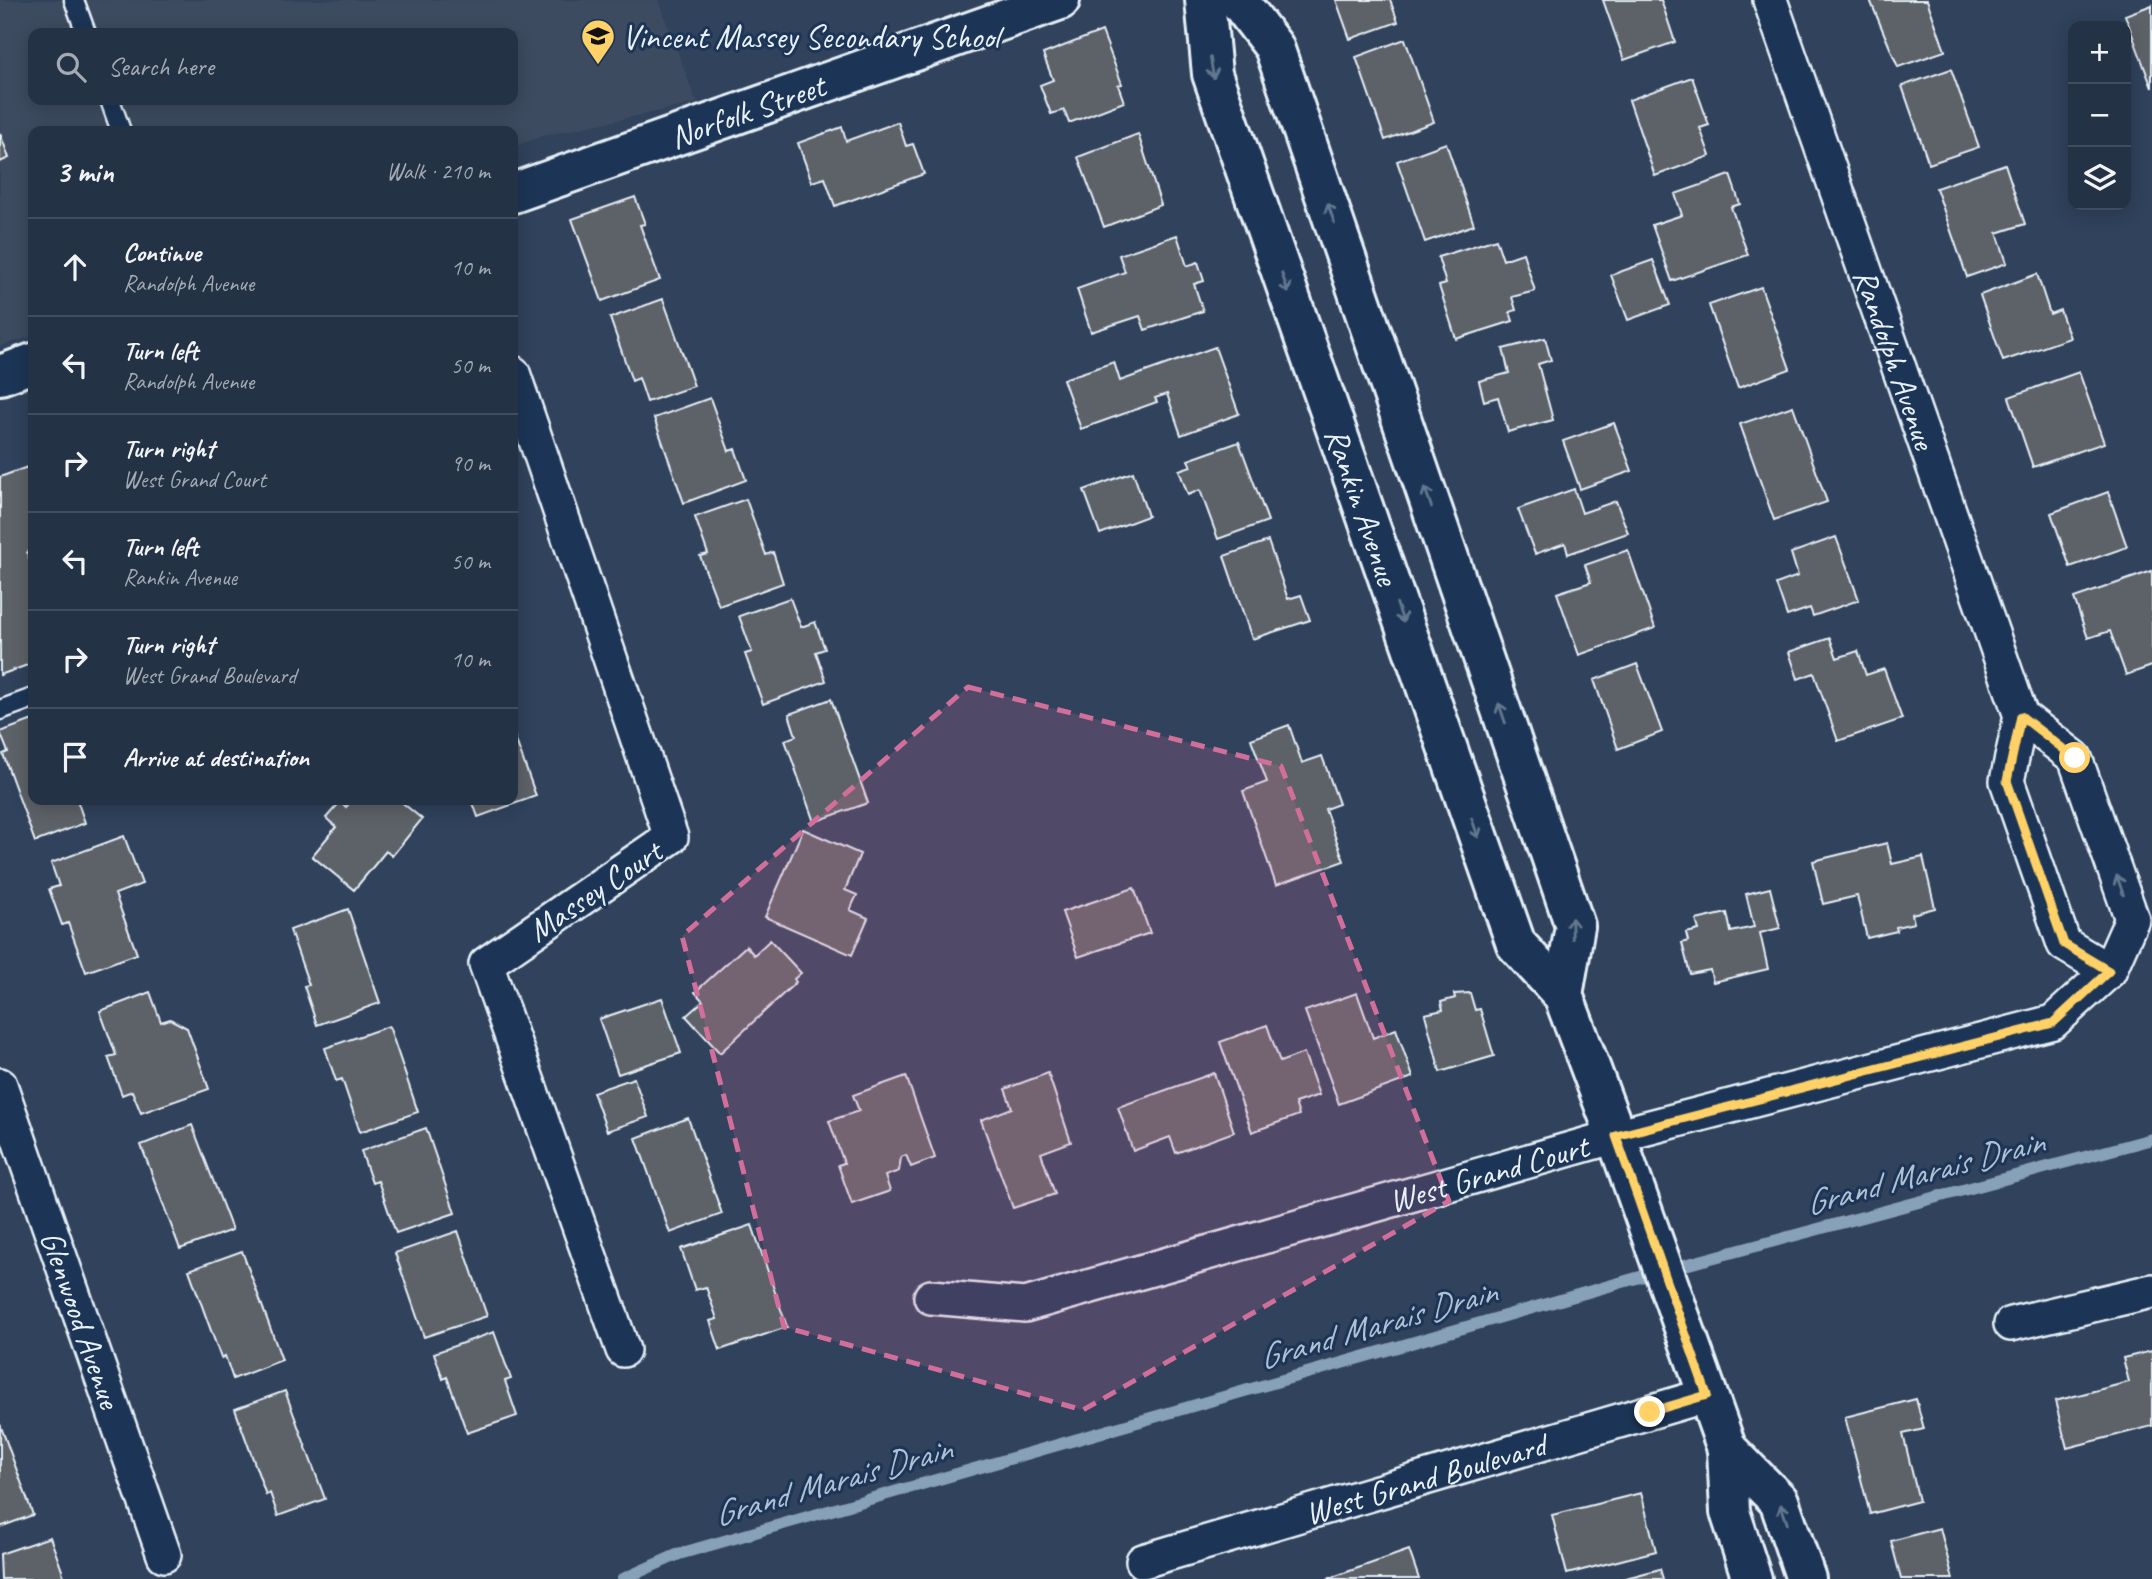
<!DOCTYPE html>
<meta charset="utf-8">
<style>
:root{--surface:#243245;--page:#2c3a4c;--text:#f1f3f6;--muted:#a3aab3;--line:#414d5e}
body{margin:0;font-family:Caveat,sans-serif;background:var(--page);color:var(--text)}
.controls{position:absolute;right:21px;top:21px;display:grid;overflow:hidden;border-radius:14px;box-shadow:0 4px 18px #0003}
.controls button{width:63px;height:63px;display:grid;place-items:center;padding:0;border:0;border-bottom:2px solid var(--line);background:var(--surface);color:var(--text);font:35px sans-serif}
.stop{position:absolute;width:21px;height:21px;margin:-16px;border:5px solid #ffd166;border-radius:50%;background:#fff}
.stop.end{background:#ffd166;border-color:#fff;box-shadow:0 2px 7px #0008}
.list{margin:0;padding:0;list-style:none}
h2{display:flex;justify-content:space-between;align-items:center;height:91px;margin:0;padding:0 28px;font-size:30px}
h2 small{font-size:23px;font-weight:400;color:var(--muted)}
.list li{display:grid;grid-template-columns:46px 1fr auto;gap:21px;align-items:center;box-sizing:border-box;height:98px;padding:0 28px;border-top:2px solid var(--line)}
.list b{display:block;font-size:26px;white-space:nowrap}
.list p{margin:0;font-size:23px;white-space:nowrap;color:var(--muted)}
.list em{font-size:23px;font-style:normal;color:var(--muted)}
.icon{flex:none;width:38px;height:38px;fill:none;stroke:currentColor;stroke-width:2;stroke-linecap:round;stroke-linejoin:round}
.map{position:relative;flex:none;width:2152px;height:1579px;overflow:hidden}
.search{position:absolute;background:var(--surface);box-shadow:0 4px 18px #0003;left:28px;top:28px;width:490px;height:77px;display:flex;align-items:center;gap:18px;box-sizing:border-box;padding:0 24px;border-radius:14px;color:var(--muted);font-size:26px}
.panel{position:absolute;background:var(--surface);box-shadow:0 4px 18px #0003;left:28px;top:126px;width:490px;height:679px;border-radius:14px}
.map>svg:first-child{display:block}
</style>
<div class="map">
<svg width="2152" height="1579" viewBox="0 0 2152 1579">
<rect width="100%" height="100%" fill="#30425c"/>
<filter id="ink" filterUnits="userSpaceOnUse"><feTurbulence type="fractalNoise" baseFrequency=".0143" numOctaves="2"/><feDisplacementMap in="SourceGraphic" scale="14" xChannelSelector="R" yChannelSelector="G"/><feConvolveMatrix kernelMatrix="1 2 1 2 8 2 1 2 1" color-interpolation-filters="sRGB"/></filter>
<g filter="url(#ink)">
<path fill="#3e4c60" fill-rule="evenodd" d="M0,0H658L697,103L542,136L513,147V131H33V336L0,346ZM33,33H513V100H33Z"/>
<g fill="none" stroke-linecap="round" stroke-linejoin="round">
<path stroke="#87a1b8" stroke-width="12" d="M623,1579L679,1554L1633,1279L2152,1139"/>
</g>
<path fill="#5d6268" stroke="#e8f1f8" stroke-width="2" d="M1336,0H1390L1398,22L1350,39Z
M1603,0H1661L1675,42L1624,60Z
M1870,0H1927L1945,51L1898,67Z
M2152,5V88L2125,15Z
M1102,31L1122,84L1118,85L1124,102L1069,123L1064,110L1051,114L1040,85L1053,80L1043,54Z
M1405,39L1434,122L1385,140L1356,57Z
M1951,69L1979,147L1929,164L1902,86Z
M1692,77L1709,125L1700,128L1710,156L1655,176L1629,100Z
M898,122L906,146L913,144L924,174L835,206L825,178L812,182L798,143L842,127L846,141Z
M0,133L9,158L0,162Z
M1138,134L1161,205L1104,227L1078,157Z
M1446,143L1474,225L1425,242L1397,161Z
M2005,164L2025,224L1997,233L2007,263L1967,277L1936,188Z
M1730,175L1740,204L1731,207L1748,255L1672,281L1652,225L1682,215L1675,194Z
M635,197L645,224L640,225L660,280L602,301L572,219Z
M1177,235L1187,266L1198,262L1204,281L1194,284L1203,311L1145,330L1140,316L1091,332L1077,289L1125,272L1119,255Z
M1496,239L1503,260L1523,253L1535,291L1512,297L1516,310L1510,312L1513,321L1456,339L1439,286L1446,284L1438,257Z
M1653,260L1670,305L1628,320L1611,275Z
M2037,274L2050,314L2060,310L2070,338L2003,361L1980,295Z
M1761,287L1790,369L1738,388L1709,305Z
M663,299L694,386L647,402L639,378L632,381L610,318Z
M1545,338L1551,360L1538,364L1553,420L1508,432L1498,397L1484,401L1479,381L1509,373L1503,349Z
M1215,347L1239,414L1181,435L1167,394L1155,398L1157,402L1081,429L1063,379L1114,362L1120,381Z
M2079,372L2104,443L2033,467L2009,397Z
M710,398L729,451L735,449L746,480L684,503L654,418Z
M1793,406L1827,502L1774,520L1740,424Z
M1614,423L1632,471L1580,489L1563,441Z
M1239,442L1268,521L1218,539L1200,490L1188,495L1179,470L1191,466L1188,460Z
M33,465V553L32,550L27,552L33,570V665V663L0,675V477Z
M1133,472L1148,516L1100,534L1084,490Z
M1574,489L1582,513L1616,501L1628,533L1568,554L1565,543L1535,554L1518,509Z
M2108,492L2127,547L2070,567L2051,513Z
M746,499L766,555L773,552L783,583L719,606L700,556L708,554L695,517Z
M1836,537L1859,600L1813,616L1810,608L1787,616L1776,584L1798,576L1791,553Z
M1268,541L1288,599L1301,595L1310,620L1252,639L1224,556Z
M1628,550L1655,628L1579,655L1557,593L1591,582L1585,565Z
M2152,571V666L2126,675L2110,631L2088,638L2074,598Z
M790,598L801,627L815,622L825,649L816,652L826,681L763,704L745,654L752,652L739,616Z
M1830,638L1837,658L1858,651L1866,675L1884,669L1902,719L1838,741L1814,673L1798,679L1789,652Z
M1637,664L1662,732L1618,749L1594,680Z
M831,699L868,803L814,822L785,740L796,736L789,714Z
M33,720V800H77L85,823L35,842L3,754L8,752L0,732Z
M1289,725L1302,763L1322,756L1339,804L1325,809L1344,861L1276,885L1243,791L1267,782L1251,739Z
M513,732L536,796L478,817L472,800H513Z
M352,800H399L422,819L392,856L386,851L354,890L312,856L336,827L326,818L340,802L346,807Z
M803,829L860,854L845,890L857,895L850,910L868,918L852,955L765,917Z
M124,836L142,884L115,894L137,954L86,972L68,923L62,925L49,889L59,886L51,863Z
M1887,843L1892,864L1923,857L1935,908L1912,914L1914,923L1896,927L1897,931L1867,938L1857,896L1823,904L1813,861Z
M1134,888L1150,933L1078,957L1062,912Z
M1770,888L1780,928L1760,933L1768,969L1713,982L1710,970L1690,974L1682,943L1688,941L1686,933L1699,930L1696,920L1727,913L1731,932L1754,927L1746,894Z
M348,909L380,1003L317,1025L304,986L309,985L290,930Z
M770,940L801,973L794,979L796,982L720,1053L686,1016L703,1001L695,992L746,946L754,955Z
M150,992L161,1022L170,1019L187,1028L209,1089L141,1113L132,1091L122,1095L108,1057L116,1055L100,1011Z
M1357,993L1373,1038L1396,1029L1413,1077L1339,1104L1305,1011Z
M1470,993L1475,1010L1480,1009L1494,1056L1440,1072L1425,1014L1443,1010L1441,1002L1455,998L1454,994Z
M662,998L681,1053L618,1074L599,1019Z
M1267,1025L1280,1062L1304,1053L1319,1095L1295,1103L1299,1115L1252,1132L1220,1042Z
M389,1026L418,1112L360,1132L342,1079L336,1081L325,1048Z
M1048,1073L1071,1142L1041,1153L1055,1194L1013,1208L981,1120L1012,1108L1005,1089Z
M1214,1073L1234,1132L1176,1153L1170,1137L1133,1151L1118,1107Z
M906,1076L935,1158L911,1167L906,1155L901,1157L899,1171L885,1176L890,1191L852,1204L838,1165L844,1163L829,1121L859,1111L853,1095Z
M634,1078L648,1117L607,1131L593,1092Z
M688,1118L722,1214L670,1233L636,1138Z
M192,1125L232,1230L180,1249L141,1145Z
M426,1128L455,1213L396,1233L378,1181L372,1183L361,1151Z
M752,1225L787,1327L720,1350L710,1321L717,1319L706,1287L695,1290L681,1249Z
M458,1231L487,1316L424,1337L395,1253Z
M242,1251L282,1360L233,1379L225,1356L221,1358L189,1270Z
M494,1332L511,1379L505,1381L517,1416L467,1433L447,1377L443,1379L434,1353Z
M2152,1351V1426L2067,1448L2055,1401L2129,1382L2123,1358Z
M285,1391L325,1499L278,1516L270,1493L266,1495L235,1409Z
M1916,1399L1924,1429L1903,1434L1919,1501L1870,1514L1845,1417Z
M0,1424L33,1515L0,1527Z
M1641,1493L1656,1551L1567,1574L1552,1515Z
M1940,1528L1953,1579H1901L1891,1541Z
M50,1537L65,1579H1L0,1554Z
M1409,1550L1419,1579H1327Z
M1660,1569L1663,1579H1622Z"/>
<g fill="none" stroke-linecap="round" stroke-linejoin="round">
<g stroke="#e8f1f8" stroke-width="23">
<path id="service" d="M74,0L86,33
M110,100L121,131
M0,710L33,698"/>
</g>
<g stroke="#e8f1f8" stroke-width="38">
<g id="minor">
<path id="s1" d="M1770,0L2021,716L2007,781L2064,944L2109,971"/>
<path d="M513,373L671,837L486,964L623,1350"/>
<path id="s2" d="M0,1085L164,1555"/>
<path id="s3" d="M931,1297L1025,1305L1616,1136L2053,1022L2109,971L2132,919L2075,758L2021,716"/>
<path d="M2011,1324L2152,1291"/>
<path id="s4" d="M1143,1561L1707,1395"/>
</g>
</g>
<g stroke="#e8f1f8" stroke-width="44">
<g id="tertiary">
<path id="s5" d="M1205,0L1212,74L1516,944L1563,995L1616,1136L1727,1449L1730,1512L1752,1579"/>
<path d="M1238,0L1274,47L1575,926L1563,995"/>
<path id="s6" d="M513,193L1060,0"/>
<path d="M0,375L33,363"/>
<path d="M1727,1449L1779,1501L1806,1579"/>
</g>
</g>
<use href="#service" stroke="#1d3557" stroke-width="18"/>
<use href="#minor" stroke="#1d3557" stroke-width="33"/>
<use href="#tertiary" stroke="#1d3557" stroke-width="38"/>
</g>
<defs><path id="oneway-shaft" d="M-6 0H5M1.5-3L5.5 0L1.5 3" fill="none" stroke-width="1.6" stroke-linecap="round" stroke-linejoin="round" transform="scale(1.75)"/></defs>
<g stroke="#64778f">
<use href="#oneway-shaft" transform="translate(1212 68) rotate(81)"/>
<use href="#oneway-shaft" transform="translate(1331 213) rotate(-109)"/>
<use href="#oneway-shaft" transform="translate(1285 283) rotate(71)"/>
<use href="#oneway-shaft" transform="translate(1428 497) rotate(-109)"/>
<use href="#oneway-shaft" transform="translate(1400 613) rotate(71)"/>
<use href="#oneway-shaft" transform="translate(1502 713) rotate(-109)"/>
<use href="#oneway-shaft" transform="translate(1475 828) rotate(71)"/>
<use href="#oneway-shaft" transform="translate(2120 885) rotate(-109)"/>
<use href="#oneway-shaft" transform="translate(1572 928) rotate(-92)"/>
<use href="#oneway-shaft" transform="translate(1784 1514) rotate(-109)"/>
</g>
</g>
<g fill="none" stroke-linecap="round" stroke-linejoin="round" filter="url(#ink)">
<path stroke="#ffd166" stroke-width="9" d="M1650,1412L1707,1395L1616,1136L2053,1023L2109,971L2064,944L2007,781L2021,716L2075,758"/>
</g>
<path fill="#d16f9a" fill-opacity="0.2" stroke="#d16f9a" stroke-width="5" stroke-dasharray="14 9" stroke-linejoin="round" d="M968,687L1281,766L1449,1201L1083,1410L784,1327L682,936Z"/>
<defs>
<g id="school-pin" transform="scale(1.75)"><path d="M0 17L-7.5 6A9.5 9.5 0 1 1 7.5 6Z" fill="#ffd166" stroke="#1d3557"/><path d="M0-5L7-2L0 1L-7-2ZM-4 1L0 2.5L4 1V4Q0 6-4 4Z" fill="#111"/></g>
</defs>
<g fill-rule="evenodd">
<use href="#school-pin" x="598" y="36"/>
</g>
<g text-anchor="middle" stroke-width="6" stroke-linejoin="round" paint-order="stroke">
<g font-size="33" fill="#e8f1f8" stroke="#1d3557" text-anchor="start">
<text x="622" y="48">Vincent Massey Secondary School</text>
</g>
<g font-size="33" fill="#e8f1f8" stroke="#1d3557">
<text dy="12" stroke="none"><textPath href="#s6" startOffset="248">Norfolk Street</textPath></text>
<text dy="12" stroke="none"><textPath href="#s1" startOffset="380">Randolph Avenue</textPath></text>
<text dy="12" stroke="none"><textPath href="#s5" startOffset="532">Rankin Avenue</textPath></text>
<text transform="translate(594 890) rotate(-34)" y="12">Massey Court</text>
<text dy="12" stroke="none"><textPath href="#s3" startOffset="576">West Grand Court</textPath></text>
<text dy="12" stroke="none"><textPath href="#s2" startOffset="248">Glenwood Avenue</textPath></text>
<text dy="12" stroke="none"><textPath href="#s4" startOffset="294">West Grand Boulevard</textPath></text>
</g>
<g font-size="35" font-style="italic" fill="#afc2d3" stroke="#1d3557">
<text transform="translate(1924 1172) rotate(-15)" y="12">Grand Marais Drain</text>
<text transform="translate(1377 1324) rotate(-16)" y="12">Grand Marais Drain</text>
<text transform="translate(832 1481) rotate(-16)" y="12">Grand Marais Drain</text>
</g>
</g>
</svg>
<div class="controls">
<button>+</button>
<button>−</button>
<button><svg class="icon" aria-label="layers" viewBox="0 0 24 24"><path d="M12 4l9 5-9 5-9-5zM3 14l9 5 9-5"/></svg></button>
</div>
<div class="stop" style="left:2075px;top:758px"></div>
<div class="stop end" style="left:1650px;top:1412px"></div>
<div class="search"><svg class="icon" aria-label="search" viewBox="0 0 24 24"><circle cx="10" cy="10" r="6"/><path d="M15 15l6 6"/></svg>Search here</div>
<section class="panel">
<h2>3 min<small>Walk · 210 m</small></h2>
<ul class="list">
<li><svg class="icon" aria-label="ahead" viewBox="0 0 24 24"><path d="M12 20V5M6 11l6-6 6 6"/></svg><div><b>Continue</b><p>Randolph Avenue</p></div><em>10 m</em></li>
<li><svg class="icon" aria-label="left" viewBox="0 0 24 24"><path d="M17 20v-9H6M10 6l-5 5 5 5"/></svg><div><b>Turn left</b><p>Randolph Avenue</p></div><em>50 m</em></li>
<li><svg class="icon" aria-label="right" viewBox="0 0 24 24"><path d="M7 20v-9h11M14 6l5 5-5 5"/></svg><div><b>Turn right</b><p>West Grand Court</p></div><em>90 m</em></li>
<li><svg class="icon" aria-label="left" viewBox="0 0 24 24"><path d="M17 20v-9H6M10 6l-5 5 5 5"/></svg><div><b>Turn left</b><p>Rankin Avenue</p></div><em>50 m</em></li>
<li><svg class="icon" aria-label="right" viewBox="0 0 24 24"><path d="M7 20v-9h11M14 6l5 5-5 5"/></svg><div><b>Turn right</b><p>West Grand Boulevard</p></div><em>10 m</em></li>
<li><svg class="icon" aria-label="arrive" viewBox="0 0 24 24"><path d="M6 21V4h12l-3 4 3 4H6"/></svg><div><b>Arrive at destination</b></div></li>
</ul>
</section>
</div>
